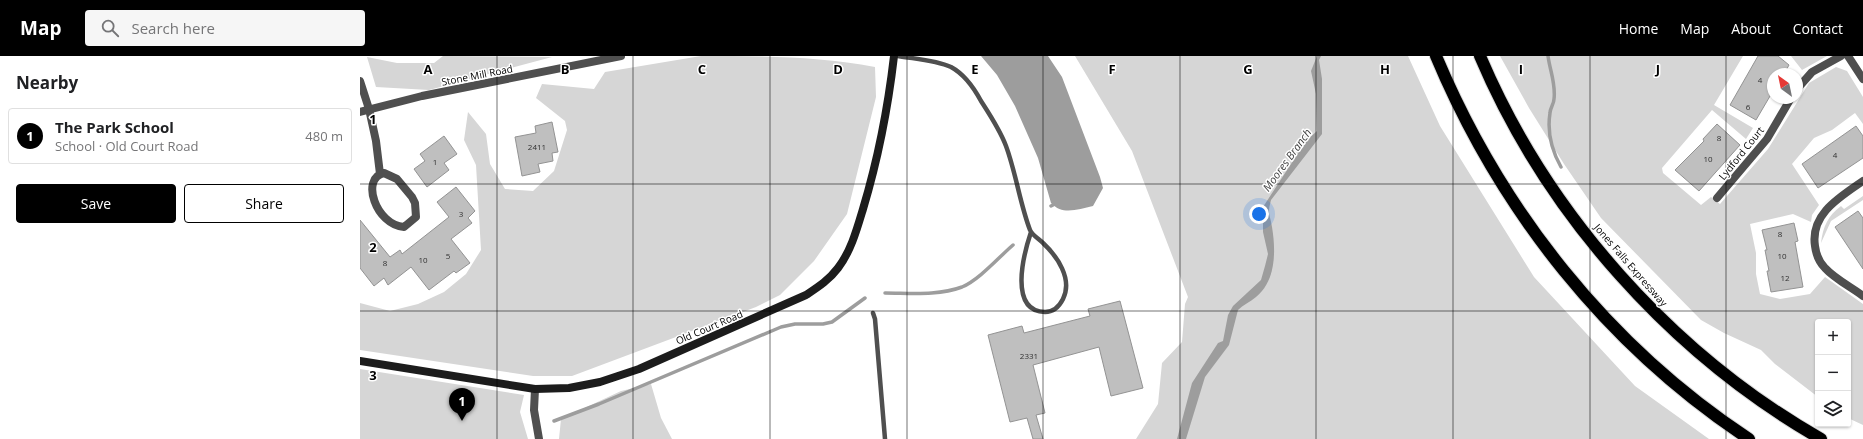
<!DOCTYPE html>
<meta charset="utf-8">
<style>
:root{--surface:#fff;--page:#f6f6f6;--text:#202124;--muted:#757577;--line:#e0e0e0;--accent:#000}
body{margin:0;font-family:"Open Sans",sans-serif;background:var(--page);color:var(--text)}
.controls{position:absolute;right:12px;bottom:12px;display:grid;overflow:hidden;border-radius:4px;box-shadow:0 1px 3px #0004}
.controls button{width:36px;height:36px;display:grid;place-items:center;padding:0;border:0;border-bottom:1px solid var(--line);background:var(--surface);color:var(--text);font:20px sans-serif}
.compass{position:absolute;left:1407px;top:12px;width:36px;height:36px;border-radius:50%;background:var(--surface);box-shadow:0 1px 3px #0004;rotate:327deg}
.you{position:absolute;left:899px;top:158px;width:14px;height:14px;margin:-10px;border:3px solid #fff;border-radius:50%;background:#1a73e8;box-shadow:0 0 0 6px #1a73e833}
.badge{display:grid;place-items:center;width:26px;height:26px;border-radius:50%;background:var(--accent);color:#fff;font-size:13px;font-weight:700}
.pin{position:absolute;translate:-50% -33px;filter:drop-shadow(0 1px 2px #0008)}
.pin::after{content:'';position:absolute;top:21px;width:14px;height:12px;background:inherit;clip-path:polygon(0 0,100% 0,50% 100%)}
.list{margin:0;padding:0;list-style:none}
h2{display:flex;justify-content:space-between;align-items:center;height:52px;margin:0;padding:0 16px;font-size:17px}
h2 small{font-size:13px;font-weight:400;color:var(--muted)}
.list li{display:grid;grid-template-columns:26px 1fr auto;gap:12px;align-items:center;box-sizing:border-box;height:56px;margin:0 8px 8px;padding:0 8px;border:1px solid var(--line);border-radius:4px}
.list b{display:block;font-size:15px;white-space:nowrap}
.list p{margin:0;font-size:13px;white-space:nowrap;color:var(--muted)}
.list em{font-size:13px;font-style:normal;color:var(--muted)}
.actions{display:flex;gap:8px;padding:12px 16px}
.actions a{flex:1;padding:9px 0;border:1px solid var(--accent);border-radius:4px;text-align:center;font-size:14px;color:var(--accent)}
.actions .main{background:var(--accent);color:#fff}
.icon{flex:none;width:22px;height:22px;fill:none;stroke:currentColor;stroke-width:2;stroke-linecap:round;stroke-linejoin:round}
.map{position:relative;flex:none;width:1503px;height:383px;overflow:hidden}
header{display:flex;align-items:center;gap:24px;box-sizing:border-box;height:56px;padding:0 20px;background:var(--accent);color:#fff}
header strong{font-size:19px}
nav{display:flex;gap:22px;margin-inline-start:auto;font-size:14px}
.search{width:280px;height:36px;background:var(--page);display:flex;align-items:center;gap:10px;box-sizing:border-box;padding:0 14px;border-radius:4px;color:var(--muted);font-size:15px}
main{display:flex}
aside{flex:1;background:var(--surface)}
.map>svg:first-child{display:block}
</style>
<header>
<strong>Map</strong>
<div class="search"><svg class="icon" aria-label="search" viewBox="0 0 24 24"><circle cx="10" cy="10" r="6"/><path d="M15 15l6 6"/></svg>Search here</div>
<nav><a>Home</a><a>Map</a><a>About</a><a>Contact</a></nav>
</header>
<main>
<aside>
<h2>Nearby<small></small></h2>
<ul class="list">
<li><span class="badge">1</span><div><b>The Park School</b><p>School · Old Court Road</p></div><em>480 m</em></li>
</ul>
<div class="actions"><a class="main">Save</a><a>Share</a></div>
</aside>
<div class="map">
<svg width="1503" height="383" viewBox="0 0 1503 383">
<rect width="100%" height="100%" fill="#fff"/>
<path fill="#d6d6d6" d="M83,0L192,1L69,34L16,31L7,1L37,7H74Z
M341,0C399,0 458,0 515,11L516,41L487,158L454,205L420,239L396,251L212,320H173L0,294V247L30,255L58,248L84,236L106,218L121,194L116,109L104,84L108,56L126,78L130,108L145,133L173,135L194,115L207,74L205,65L176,42L182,28L234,33L245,16Z
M715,0H1048L1080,70L1174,221L1275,330L1349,383H776L798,348L802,307L822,286L825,248L828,241L772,95Z
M1140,0H1383L1354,49L1393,72L1386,83L1352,54L1302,112L1303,117L1341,149L1351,141L1360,148L1408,93L1449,27L1476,11L1487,15L1503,41V68L1495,57L1472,74L1454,82L1432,108L1459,149L1452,159L1451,166L1433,158L1390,168L1396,197V218L1400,238L1420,243L1450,238L1465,221L1503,248V369L1488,362V266H1458V341L1415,308L1401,294L1364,277L1341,264L1241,162L1204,108L1169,52Z
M1431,0H1467L1442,14Z
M1503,140V144L1471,165L1461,187C1463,170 1468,160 1481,150L1484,153Z
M0,313L164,339L160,356L168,383H0Z
M291,328L301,362L312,383H199L201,363L261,335Z"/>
<path fill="#9d9d9d" d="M621,0H688L702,21L740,121L743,132L733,150C718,153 703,160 691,147L678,102L655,50L637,19Z
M957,0H961L959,4L962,23V78L911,144C907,159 910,158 912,171C916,195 916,225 896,241C890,246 883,249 878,254L869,289L845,321L826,383H817L832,327L858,287L863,285L868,259L873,250L901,224L905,210L908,198L903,176V151L946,85L957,75L956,38L951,15Z"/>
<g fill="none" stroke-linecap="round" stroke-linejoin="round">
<path stroke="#9d9d9d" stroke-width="3.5" d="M1188,0C1190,15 1196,28 1194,43C1194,48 1190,52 1190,57C1187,76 1192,95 1201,111
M691,150L693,149
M525,237C550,237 578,240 602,231C619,224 639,201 653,189
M194,365L239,348L421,271L435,268H463L472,266L505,242"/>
</g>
<path fill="#bfbfbf" stroke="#939393" d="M1398,0H1418L1429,9L1424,18H1413V35L1396,64L1370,49Z
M192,66L198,96L192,97L193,105L178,108L180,116L162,120L155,81L176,77L175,70Z
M1357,68L1380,89L1339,135L1315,114L1344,85L1343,83Z
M1496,70L1503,80V102L1458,132L1442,108Z
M84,80L97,98L84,107L89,114L67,131L54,113L65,105L60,98Z
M96,131L115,155L108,162L112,167L91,183L110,207L96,217L94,215L69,234L51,211L28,229L24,222L14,230L0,212V164L30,201L40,194L42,198L89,161L77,146Z
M1498,155L1503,162V213L1475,171Z
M1434,167L1438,185L1435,186L1443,231L1411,236L1407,215H1409L1405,194H1407L1402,174Z
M760,245L783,332L751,340L739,291L673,309L685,357L676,359L683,383H673L667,362L650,366L628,279L662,270L664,277L730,260L728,253Z"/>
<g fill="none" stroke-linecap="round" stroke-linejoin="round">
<g stroke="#dbdbdb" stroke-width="14">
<path id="motorway" d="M1076,0C1141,155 1248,290 1389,383
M1120,0C1187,158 1312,298 1461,383"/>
</g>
<path stroke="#4f4f4f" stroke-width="4.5" d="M538,0C555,3 575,4 591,11C604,18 614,32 621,45C630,59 640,74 646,90C656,117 660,148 670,174C672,179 679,183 683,187C697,200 713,223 703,243C699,251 694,256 685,256C648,255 664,197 671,176
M513,257L515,263L525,383"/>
<path stroke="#4f4f4f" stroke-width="8" d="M1488,0L1503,23
M0,25L9,53L16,85L20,118
M1437,33L1452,16L1481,0
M0,56L62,40L261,0
M24,117L37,123L52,141L55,147L56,161L44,171C16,169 0,122 24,117Z
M1503,125C1480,141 1450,158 1455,190C1456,198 1460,207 1465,212C1475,223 1491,231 1503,240
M1357,142L1407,83L1431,42
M175,333L174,354L179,383"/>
<path stroke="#1c1c1c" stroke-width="8" d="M0,305L175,333L209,332L240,326L279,313L446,239C458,231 469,224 478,212C491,195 497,173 503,153C518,103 528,52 534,0"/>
<use href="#motorway" stroke="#000" stroke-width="12"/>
</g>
<path fill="none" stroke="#000" stroke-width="1" stroke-opacity="0.55" d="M137,0V383M273,0V383M410,0V383M547,0V383M683,0V383M820,0V383M956,0V383M1093,0V383M1230,0V383M1366,0V383M0,128H1503M0,255H1503"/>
<g text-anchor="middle" stroke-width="3" stroke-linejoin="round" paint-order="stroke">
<g font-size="8" fill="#303030">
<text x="1400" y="27">4</text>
<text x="1388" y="54">6</text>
<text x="1359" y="85">8</text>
<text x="177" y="94">2411</text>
<text x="1475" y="102">4</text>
<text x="1348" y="106">10</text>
<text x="75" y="109">1</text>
<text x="101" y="161">3</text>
<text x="1420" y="181">8</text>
<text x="88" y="203">5</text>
<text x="1422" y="203">10</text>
<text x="63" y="207">10</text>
<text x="25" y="210">8</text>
<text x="1425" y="225">12</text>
<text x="669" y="303">2331</text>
</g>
<g font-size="10" fill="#000" stroke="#fff">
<text transform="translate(117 19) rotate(-11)" y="4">Stone Mill Road</text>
<text transform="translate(1381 97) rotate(-51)" y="4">Lydford Court</text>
<text transform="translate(1271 209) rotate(49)" y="4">Jones Falls Expressway</text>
<text transform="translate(349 271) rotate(-23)" y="4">Old Court Road</text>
</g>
<g font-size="11" font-style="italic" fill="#3e3e3e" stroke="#fff">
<text transform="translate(927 104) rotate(-54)" y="4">Moores Branch</text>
</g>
</g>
<g font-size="13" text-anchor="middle" font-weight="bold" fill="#000" stroke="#fff" stroke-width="3" stroke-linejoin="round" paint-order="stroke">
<text x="68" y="18">A</text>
<text x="205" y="18">B</text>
<text x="342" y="18">C</text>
<text x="478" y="18">D</text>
<text x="615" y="18">E</text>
<text x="752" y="18">F</text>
<text x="888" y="18">G</text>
<text x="1025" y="18">H</text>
<text x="1161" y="18">I</text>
<text x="1298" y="18">J</text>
<text x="13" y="68">1</text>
<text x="13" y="196">2</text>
<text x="13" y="324">3</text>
</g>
</svg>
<div class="controls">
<button>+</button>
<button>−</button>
<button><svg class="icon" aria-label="layers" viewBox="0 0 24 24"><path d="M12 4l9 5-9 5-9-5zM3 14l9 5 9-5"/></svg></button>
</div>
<svg class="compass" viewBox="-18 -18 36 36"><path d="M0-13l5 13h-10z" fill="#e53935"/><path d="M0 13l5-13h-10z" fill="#757577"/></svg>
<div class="you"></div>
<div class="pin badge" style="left:102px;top:365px">1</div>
</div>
</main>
